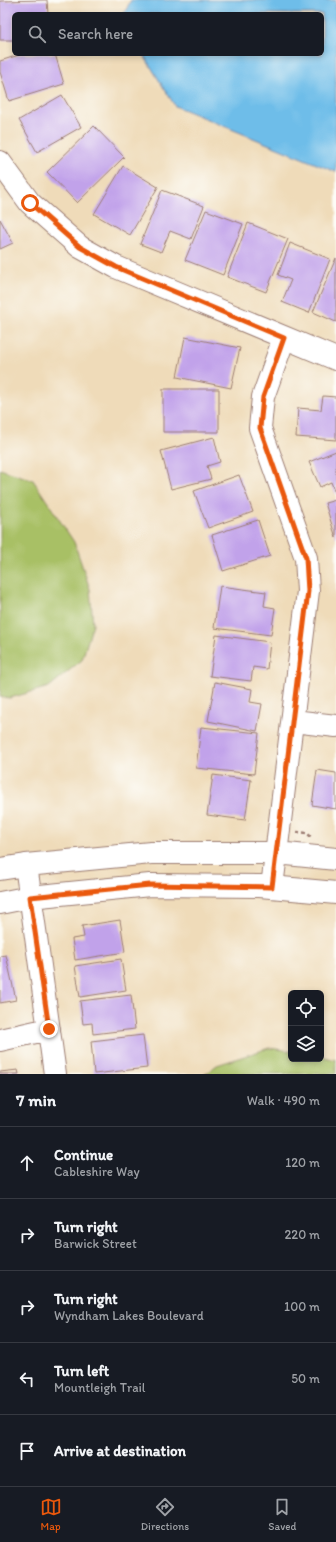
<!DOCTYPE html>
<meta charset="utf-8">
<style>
:root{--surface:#171b24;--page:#20242c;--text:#f1f3f6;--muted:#9ea1a6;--line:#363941;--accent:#ea580c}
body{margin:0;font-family:Itim,sans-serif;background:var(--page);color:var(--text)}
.controls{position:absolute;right:12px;bottom:12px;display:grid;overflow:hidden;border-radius:6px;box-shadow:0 2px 6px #0003}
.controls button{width:36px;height:36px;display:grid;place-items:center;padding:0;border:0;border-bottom:1px solid var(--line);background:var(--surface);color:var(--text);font:20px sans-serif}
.stop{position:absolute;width:12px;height:12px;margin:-9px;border:3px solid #ea580c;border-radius:50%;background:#fff}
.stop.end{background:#ea580c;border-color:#fff;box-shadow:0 1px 4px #0008}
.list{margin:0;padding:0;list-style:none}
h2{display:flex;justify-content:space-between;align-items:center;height:52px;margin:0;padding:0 16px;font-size:17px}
h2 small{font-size:13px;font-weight:400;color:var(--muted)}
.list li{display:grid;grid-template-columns:26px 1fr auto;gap:12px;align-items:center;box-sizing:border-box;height:72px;padding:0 16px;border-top:1px solid var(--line)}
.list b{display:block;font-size:15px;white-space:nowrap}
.list p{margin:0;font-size:13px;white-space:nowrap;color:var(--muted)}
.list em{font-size:13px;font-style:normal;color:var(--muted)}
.icon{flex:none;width:22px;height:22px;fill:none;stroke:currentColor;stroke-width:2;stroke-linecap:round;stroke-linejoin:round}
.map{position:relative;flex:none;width:336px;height:1074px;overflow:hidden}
.search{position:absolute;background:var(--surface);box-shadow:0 2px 6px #0003;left:12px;right:12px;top:12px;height:44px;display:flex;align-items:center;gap:10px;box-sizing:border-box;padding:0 14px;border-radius:6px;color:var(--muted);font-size:15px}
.sheet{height:412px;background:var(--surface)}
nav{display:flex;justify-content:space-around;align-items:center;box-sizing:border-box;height:56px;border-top:1px solid var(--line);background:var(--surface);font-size:11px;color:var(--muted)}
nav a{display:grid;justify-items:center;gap:2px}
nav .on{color:var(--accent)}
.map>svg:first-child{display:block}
</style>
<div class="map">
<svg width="336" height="1074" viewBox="0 0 336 1074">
<rect width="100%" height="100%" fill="#fdfcf7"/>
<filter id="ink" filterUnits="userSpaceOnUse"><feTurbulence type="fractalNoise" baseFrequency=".025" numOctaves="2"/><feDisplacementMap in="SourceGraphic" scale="8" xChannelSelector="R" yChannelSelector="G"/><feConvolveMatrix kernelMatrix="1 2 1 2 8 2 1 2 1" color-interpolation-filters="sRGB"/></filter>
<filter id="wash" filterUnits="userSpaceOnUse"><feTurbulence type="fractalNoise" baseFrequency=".012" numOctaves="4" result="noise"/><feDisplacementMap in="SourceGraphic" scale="16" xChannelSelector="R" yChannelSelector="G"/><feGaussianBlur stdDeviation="0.9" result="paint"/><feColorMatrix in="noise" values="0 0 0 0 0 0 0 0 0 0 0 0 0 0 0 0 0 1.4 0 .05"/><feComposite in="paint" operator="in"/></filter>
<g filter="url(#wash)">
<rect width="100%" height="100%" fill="#efdbb9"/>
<path fill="#a8c065" stroke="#797048" d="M0,469L33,480L74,542L90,589L93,624L82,660L49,687L10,698L0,697Z
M269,1048L291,1051V1059H321V1056L336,1060V1074H205L217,1065Z"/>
<path fill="#6ebde9" stroke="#5c6e8a" d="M131,0H336V172L175,106L143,54H322V14H124Z"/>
<g id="blocks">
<path fill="#c1a2ea" d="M47,0L48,14H14V40H0V1Z
M22,54H55L64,84L9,101L0,72V61Z
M62,95L81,127L37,152L19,120Z
M94,126L124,157L77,203L47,172Z
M123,166L158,187L130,235L94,214Z
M162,190L204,206L191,239L170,231L161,252L140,244Z
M206,210L243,224L223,275L185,260Z
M0,219L13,243L0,249Z
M248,223L288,239L266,292L227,277Z
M290,243L330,259L309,313L282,302L291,280L278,275Z
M336,258V322L313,312Z
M185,337L240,348L231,388L177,377Z
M163,389H219V432H163Z
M323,396L336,397V440L296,437L298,408L321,410Z
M214,437L220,462L207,466L211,479L171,489L161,451Z
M336,451V495L331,482L320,487L309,462Z
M239,475L253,512L208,528L194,491Z
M336,500V538L325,503Z
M258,520L270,556L223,571L212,535Z
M220,586L266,592L264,606L275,608L271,635L214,628Z
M216,635L270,642L267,669L253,667L251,681L210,676Z
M215,682L252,689L250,702L262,704L257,731L208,721Z
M201,727L259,733L254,774L196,768Z
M317,770L336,773V809L312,805Z
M213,775L251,780L245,820L207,815Z
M120,920L125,952L75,960L72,939L84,937L82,926Z
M6,955L16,1000L0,1003V956Z
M121,959L126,990L80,997L75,966Z
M131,995L135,1029L93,1034L92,1023L83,1024L80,1001Z
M143,1035L147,1068L94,1074L91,1041Z
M18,1070L19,1074H0V1072Z"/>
</g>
</g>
<g filter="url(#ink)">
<use href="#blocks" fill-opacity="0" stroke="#9c7d72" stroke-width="1"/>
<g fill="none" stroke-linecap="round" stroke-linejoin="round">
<g stroke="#9c7d72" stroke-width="24">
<path id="minor" d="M0,162L30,203L80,247L116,267L336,359
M293,721L336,726
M26,865L55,1074
M0,869L26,865L151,853H277L336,859
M272,887L308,591L306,558L260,428L263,397L284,338
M0,903L30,897L150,885L260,886L336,893
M0,1040L49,1029"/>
</g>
<path stroke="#9c7d72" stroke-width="2.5" stroke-dasharray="3 3" stroke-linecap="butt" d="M297,832L307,833L311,837"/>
<use href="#minor" stroke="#fff" stroke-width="22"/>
</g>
</g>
<g fill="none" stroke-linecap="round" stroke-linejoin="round" filter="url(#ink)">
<path stroke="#ea580c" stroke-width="5" d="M30,203L80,247L116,267L284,338L263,397L260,428L306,558L308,591L272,887L150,885L30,897L49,1029"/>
</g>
</svg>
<div class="controls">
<button><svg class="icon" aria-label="locate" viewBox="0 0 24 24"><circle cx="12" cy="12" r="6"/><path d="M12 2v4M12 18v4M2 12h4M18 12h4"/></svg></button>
<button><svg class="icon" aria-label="layers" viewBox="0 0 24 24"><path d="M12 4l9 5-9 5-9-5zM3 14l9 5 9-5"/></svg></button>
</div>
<div class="stop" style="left:30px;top:203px"></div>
<div class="stop end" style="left:49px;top:1029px"></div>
<div class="search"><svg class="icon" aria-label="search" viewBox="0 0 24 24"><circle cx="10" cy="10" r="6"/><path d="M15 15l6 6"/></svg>Search here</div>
</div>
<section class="sheet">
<h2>7 min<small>Walk · 490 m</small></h2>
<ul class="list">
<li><svg class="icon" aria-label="ahead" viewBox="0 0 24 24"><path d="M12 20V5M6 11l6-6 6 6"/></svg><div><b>Continue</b><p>Cableshire Way</p></div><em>120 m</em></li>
<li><svg class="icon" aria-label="right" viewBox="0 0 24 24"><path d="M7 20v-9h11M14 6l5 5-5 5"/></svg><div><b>Turn right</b><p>Barwick Street</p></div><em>220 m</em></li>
<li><svg class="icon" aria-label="right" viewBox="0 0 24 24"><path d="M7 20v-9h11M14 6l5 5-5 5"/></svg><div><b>Turn right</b><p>Wyndham Lakes Boulevard</p></div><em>100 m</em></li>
<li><svg class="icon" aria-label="left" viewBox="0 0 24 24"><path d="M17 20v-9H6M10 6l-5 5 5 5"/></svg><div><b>Turn left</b><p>Mountleigh Trail</p></div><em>50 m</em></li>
<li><svg class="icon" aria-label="arrive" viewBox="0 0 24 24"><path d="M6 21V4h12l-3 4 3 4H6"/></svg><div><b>Arrive at destination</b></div></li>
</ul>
</section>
<nav>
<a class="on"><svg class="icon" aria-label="map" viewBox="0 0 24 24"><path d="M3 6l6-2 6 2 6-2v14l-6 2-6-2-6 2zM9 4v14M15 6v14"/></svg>Map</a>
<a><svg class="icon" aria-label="directions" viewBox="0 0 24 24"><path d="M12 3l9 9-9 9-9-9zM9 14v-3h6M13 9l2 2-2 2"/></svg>Directions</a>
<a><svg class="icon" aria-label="saved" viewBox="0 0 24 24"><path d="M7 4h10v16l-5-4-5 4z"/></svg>Saved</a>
</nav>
